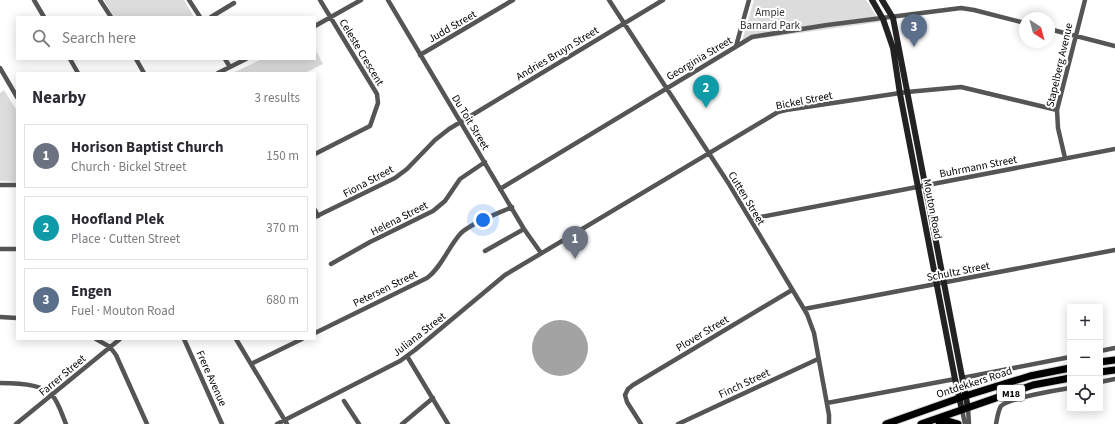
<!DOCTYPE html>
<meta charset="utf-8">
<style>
:root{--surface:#fff;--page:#f7f7f7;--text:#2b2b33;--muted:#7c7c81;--line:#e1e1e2;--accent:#000}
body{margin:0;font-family:"Source Sans 3",sans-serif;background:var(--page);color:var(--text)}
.controls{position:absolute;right:12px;bottom:12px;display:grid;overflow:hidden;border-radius:0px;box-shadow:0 2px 10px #0003}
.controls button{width:36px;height:36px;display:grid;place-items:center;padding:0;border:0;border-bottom:1px solid var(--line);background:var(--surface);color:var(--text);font:20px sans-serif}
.compass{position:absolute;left:1019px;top:12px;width:36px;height:36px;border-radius:50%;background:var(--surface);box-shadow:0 2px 10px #0003;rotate:144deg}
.you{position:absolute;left:483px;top:220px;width:14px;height:14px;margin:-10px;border:3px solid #fff;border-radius:50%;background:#1a73e8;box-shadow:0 0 0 6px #1a73e833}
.badge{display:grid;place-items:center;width:26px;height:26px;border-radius:50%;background:var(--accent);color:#fff;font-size:13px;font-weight:700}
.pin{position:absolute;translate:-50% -33px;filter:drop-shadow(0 1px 2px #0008)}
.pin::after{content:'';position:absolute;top:21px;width:14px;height:12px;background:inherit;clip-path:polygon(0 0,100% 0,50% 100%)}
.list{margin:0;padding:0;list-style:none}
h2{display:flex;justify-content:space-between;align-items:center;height:52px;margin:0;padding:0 16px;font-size:17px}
h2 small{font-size:13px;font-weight:400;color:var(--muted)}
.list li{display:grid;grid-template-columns:26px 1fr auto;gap:12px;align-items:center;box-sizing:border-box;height:64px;margin:0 8px 8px;padding:0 8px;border:1px solid var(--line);border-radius:0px}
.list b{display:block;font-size:15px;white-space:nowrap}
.list p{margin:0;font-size:13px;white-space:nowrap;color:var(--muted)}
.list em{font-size:13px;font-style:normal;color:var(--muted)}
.icon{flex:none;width:22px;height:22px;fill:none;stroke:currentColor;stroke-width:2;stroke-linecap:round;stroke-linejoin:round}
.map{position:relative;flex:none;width:1115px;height:424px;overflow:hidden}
.search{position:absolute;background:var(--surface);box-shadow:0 2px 10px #0003;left:16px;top:16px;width:300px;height:44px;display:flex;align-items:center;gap:10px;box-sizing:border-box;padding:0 14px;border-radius:0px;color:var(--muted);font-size:15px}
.panel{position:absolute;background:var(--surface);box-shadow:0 2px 10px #0003;left:16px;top:72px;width:300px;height:268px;border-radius:0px}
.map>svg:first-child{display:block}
</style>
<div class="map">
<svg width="1115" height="424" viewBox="0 0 1115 424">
<rect width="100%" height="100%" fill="#fff"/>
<path fill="#dcdcdc" d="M104,0H184L194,17H114Z
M754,0H866L880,22L742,41Z
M315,49L323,64L305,73H233L262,59H315Z
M4,90L17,111V182L0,181V93Z"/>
<path fill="#a3a3a3" d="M532 348a28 28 0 1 1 56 0a28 28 0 1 1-56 0Z"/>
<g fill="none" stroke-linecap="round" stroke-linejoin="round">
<g stroke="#dbdbdb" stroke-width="9">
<path id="primary" d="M1100,362L1115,360
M1100,372L1115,370
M939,422L948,421L958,424
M886,424L965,396L1030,376L1070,368
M921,424L1033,385L1070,378"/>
</g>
<path stroke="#555" stroke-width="4.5" d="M34,0L44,17
M100,0L111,17
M189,0L200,17
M388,0L524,229L541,253
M609,0L729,184L807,314L814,333L829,415V424
M211,17L234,3
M315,26L361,0
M1049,29L1115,46
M736,46L749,0
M420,55L513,0
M70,59L78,73
M136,59L144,73
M225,59L230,67
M0,68L17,97
M218,73L246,59
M315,154L370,126L378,103L377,94L320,0
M1065,158L1058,128L1057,110L1085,0
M0,185H17
M500,189L752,37L827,25L961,8L974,10L1025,23
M315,210L318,216
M315,217L395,178L407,169L435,140L449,129L663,0
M750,219L1115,149
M0,249H17
M485,251L524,229
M331,264L370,242L433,211L445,201L460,179L485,162
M804,309L1115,250
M0,317L17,318
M315,333L427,278C442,267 448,247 461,233C473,222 497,214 512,207
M96,339L110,347L116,355L147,424
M184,339L222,424
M236,339L287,424
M1100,351L1115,348
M407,356L448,424
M251,364L302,339
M962,378L1070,357
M1100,382L1115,379
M0,383C13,383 43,384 52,395C59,403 62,415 66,424
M344,401L359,424
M827,403L955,379
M968,408L969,424
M962,410L965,424
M16,424L120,339
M277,424L400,361L415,350L505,275L778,112L786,110L907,92L961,87L1057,110
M402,424L433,398
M641,424L627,402L625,395L628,389L633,385L792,290
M678,424L818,359
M996,424C997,419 998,411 1001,406C1009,398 1057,390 1070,388"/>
<path stroke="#222" stroke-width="6" d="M872,0L883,19L893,48L900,94L955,379L962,410
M882,0L893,18L968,408"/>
<use href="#primary" stroke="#000" stroke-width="7"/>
</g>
<g text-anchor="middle" stroke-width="4" stroke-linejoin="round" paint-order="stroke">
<rect fill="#fff" stroke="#4c4c4c" stroke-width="1" x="997" y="385" width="28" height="16" rx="3"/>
<g font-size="10" font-weight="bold" fill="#000">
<text x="1011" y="397">M18</text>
</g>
<g font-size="11" fill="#333" stroke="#fff">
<text x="770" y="16">Ampie<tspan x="770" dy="13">Barnard Park</tspan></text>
</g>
<g font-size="11" fill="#000" stroke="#fff">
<text transform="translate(452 26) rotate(-30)" y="4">Judd Street</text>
<text transform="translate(362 52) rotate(59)" y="4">Celeste Crescent</text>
<text transform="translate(557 53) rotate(-31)" y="4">Andries Bruyn Street</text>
<text transform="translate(699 58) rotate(-31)" y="4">Georginia Street</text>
<text transform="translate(1059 65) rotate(-77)" y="4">Stapelberg Avenue</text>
<text transform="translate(804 100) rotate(-11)" y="4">Bickel Street</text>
<text transform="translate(471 122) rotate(59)" y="4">Du Toit Street</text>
<text transform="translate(978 166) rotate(-11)" y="4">Buhrmann Street</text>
<text transform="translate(368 181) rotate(-28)" y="4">Fiona Street</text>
<text transform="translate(747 198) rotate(59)" y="4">Cutten Street</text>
<text transform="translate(933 209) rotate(79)" y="4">Mouton Road</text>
<text transform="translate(399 218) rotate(-27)" y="4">Helena Street</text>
<text transform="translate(958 271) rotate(-11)" y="4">Schultz Street</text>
<text transform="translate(385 288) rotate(-26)" y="4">Petersen Street</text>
<text transform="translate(702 333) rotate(-31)" y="4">Plover Street</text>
<text transform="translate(419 334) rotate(-38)" y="4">Juliana Street</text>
<text transform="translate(62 375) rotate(-40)" y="4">Farrer Street</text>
<text transform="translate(212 378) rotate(66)" y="4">Frere Avenue</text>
<text transform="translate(974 382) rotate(-18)" y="4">Ontdekkers Road</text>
<text transform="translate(744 383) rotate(-25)" y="4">Finch Street</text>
</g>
</g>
</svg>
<div class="controls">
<button>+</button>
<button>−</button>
<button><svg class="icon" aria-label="locate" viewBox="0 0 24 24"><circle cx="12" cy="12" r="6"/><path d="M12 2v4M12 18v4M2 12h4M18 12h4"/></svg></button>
</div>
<svg class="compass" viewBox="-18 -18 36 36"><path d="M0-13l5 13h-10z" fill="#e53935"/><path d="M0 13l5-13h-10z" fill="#7c7c81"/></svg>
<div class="you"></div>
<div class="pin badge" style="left:575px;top:259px;background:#6b7280">1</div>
<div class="pin badge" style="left:706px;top:108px;background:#0f9aa8">2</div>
<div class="pin badge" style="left:914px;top:47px;background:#5c6f8a">3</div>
<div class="search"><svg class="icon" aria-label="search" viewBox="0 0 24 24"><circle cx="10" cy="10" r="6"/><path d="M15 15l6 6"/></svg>Search here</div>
<section class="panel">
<h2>Nearby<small>3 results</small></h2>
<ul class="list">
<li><span class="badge" style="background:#6b7280">1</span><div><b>Horison Baptist Church</b><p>Church · Bickel Street</p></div><em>150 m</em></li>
<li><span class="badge" style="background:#0f9aa8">2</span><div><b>Hoofland Plek</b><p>Place · Cutten Street</p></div><em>370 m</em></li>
<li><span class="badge" style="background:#5c6f8a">3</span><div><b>Engen</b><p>Fuel · Mouton Road</p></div><em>680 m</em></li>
</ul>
</section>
</div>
